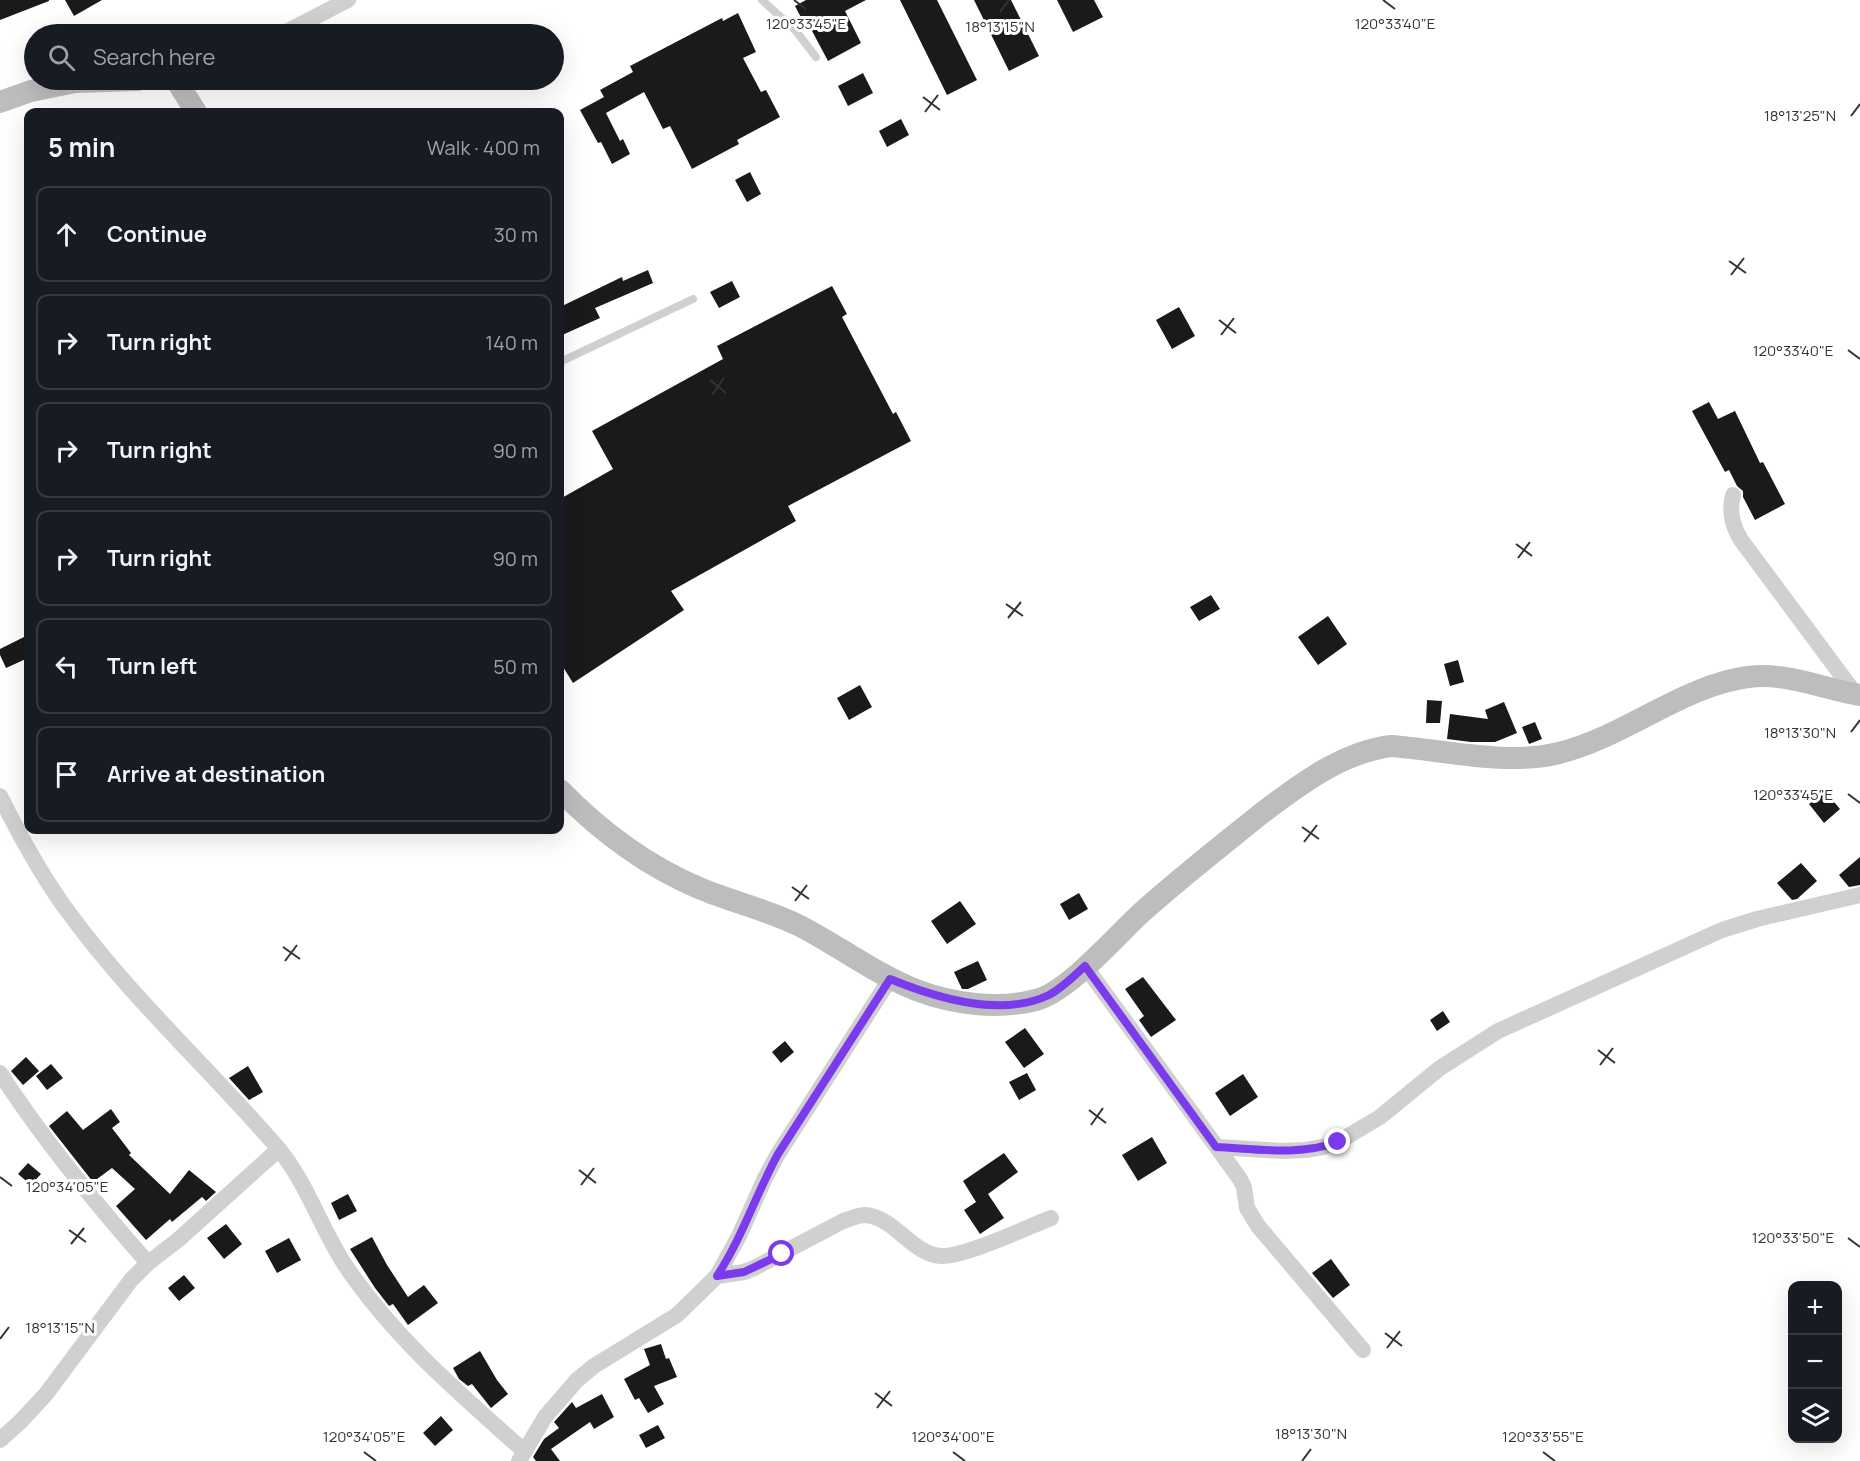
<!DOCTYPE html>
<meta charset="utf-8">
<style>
:root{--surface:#171b24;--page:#20242c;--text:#f1f3f6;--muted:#9ea1a6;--line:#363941}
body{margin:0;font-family:Manrope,sans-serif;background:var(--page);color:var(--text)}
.controls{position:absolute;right:18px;bottom:18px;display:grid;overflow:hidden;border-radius:12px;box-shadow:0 6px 24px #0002}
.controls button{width:54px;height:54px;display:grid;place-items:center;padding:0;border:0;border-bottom:2px solid var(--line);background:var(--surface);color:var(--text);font:30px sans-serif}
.stop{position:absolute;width:18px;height:18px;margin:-14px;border:4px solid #7c3aed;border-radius:50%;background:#fff}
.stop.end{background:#7c3aed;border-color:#fff;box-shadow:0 2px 6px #0008}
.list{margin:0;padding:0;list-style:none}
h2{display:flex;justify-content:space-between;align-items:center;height:78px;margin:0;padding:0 24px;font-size:26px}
h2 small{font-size:20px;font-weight:400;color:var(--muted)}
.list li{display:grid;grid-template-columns:39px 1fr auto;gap:18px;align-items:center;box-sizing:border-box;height:96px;margin:0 12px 12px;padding:0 12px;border:2px solid var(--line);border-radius:12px}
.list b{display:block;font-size:22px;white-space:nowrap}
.list em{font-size:20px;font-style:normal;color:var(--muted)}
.icon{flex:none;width:33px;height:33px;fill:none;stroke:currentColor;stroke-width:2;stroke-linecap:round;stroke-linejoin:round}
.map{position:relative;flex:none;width:1860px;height:1461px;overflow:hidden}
.search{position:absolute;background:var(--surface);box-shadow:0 6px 24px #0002;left:24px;top:24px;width:540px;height:66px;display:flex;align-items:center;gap:15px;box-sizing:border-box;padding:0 21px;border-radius:33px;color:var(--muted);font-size:22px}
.panel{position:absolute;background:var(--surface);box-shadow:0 6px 24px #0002;left:24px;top:108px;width:540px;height:726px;border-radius:12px}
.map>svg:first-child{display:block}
</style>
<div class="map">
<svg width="1860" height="1461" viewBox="0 0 1860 1461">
<rect width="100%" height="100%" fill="#fff"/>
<path fill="#1a1a1a" d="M0,0H49V1L0,20Z
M65,0H102L74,16Z
M806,0H866L845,11L861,43L828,61L811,29L808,31L795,6Z
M900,0H937L977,80L947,95Z
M974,0H1011L1039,56L1009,71Z
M1057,0H1094L1103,17L1073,32Z
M738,13L756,52L743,58L761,92L766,90L780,117L737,140L739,144L692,169L670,126L663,129L644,92L606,113L620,141L623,139L630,154L612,164L601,142L598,143L580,110L604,97L600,90L633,72L630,66L722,18L723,21Z
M863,73L873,93L848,106L838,86Z
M901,119L909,135L887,147L879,131Z
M750,172L761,194L747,202L735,180Z
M648,270L653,283L595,308L600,318L560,336V307L622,277L623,281Z
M732,281L740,297L719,308L710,292Z
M832,286L847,314L842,317L893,414L896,412L911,441L788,506L796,521L671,591L684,610L573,683L560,662V499L613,469L592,431L723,359L717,346Z
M1179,307L1195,336L1172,349L1156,320Z
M1709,402L1718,419L1735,411L1760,463L1763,462L1785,504L1755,520L1743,497V491L1737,486L1729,470L1725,472L1692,411Z
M1211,595L1220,609L1199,621L1190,607Z
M1328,616L1347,644L1318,665L1298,637Z
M28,635V658L6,668L0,655V649Z
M1458,660L1464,682L1450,686L1444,664Z
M860,685L872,707L849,720L837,698Z
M1427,700L1442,701L1440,723H1426Z
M1504,702L1517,733L1495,742H1471L1447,739L1450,714L1488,719L1485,710Z
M1535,722L1542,739L1529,744L1522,727Z
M1825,791L1840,809L1824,823L1809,804Z
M1860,857V885L1849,887L1839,875Z
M1801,863L1817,881L1797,899L1792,900L1777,883Z
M1079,893L1088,909L1069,920L1060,904Z
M960,901L976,924L947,944L931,921Z
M978,961L987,980L968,989H962L954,972Z
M1143,977L1176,1020L1151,1037L1139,1020L1144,1016L1125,989Z
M1443,1011L1450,1022L1437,1031L1430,1020Z
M1025,1028L1044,1054L1024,1068L1005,1042Z
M785,1041L794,1052L781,1063L772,1052Z
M26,1057L39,1071L23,1085L11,1071Z
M51,1064L63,1078L47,1090L36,1076Z
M248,1066L263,1092L249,1100L229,1078Z
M1027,1073L1036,1090L1019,1100L1009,1082Z
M1243,1074L1258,1097L1230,1116L1215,1093Z
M111,1109L120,1122L112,1128L131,1153L129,1155L170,1194L189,1170L216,1192L206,1201L202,1197L172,1222L170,1219L146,1240L116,1206L135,1189L112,1168L93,1182L49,1126L67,1111L83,1130Z
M1152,1137L1167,1163L1138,1181L1122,1155Z
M1004,1153L1018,1172L988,1194L1004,1218L980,1234L964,1210L976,1202L963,1181Z
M28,1163L41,1174L31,1185L18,1174Z
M348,1194L357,1211L339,1220L331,1203Z
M226,1224L242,1244L224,1259L207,1238Z
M372,1237L387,1265L408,1297L424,1285L438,1303L408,1325L393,1304L389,1306L375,1288L350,1249Z
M289,1238L301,1260L277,1273L265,1251Z
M1331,1259L1350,1285L1333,1298L1312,1273Z
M184,1275L195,1288L179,1301L168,1288Z
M661,1344L666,1359L669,1358L677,1377L654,1386L664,1404L648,1413L639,1398L635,1400L624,1379L650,1365L644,1349Z
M480,1351L497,1380L508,1394L491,1408L472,1384L468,1386L459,1379L453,1368Z
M602,1394L614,1417L594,1429L590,1422L551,1449L560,1461H536L533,1457L544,1439L559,1428L554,1422L572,1402L576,1408Z
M441,1416L453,1430L435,1446L423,1433Z
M658,1425L665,1438L646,1448L639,1435Z"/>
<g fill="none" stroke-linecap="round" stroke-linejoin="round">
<path stroke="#d0d0d0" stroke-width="8" d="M762,0L795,30L816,57
M560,362L693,299"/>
<path stroke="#d0d0d0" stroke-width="16" d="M282,34L348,0
M1733,495C1729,512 1732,525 1741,540L1857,696
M0,796C20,836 42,877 69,913C131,998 209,1068 277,1147C307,1182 320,1227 345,1265C394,1338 459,1393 524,1451
M1085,966L1240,1179L1244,1187L1247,1208L1258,1226L1363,1350
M0,1073C44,1141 95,1203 148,1263
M1217,1147L1282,1151L1305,1150L1323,1147L1338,1142L1380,1117L1440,1068L1498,1031L1722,930L1757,919L1860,895
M717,1276L744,1272L754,1268L843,1221C850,1219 858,1215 865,1215C895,1217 912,1255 942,1256C966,1256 1026,1228 1051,1218
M0,1440L21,1421L46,1394L131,1280L148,1263L178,1240L279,1149
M519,1461L545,1417L577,1380L594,1366L677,1315L717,1276L739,1236L765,1178L778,1154L890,979"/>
<path stroke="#bdbdbd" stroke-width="22" d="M176,80L196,112
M0,102L31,91L75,82L138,80
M560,790C599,830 647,866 699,888C732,902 768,910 800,926C839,946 875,974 916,990C953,1004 998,1010 1036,1000C1068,992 1116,936 1141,913C1180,878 1221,846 1262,813C1300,784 1343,752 1391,746C1444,750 1507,766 1559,753C1622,738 1684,685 1748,677C1787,672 1823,689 1860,695"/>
</g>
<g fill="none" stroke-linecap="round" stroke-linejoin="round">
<path stroke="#7c3aed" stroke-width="8" d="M782,1254L744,1272L717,1276C742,1238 756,1194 778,1154L890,979C936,998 1001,1018 1049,995C1062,988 1074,976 1085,966L1216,1147C1257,1149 1299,1156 1338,1142"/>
</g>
<path fill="none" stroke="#333" stroke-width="2" d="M794,0L806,9M1383,0L1395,9M1000,12L1009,0M923,97L940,110M925,112L938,95M1851,116L1860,104M1729,261L1746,273M1731,275L1744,258M1219,320L1236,333M1221,335L1234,318M1848,350L1860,359M710,380L726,393M712,395L724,378M1516,544L1532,556M1518,558L1530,542M1006,604L1023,616M1008,618L1021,602M1851,732L1860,720M1848,794L1860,803M1302,827L1319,839M1304,842L1317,825M792,887L809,899M795,901L807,885M283,947L300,959M285,961L297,945M1598,1050L1615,1063M1600,1065L1613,1048M1089,1110L1106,1123M1091,1125L1103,1108M579,1170L596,1183M0,1177L12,1186M581,1185L594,1168M69,1230L86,1242M1848,1238L1860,1247M71,1244L84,1228M1385,1333L1402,1346M0,1339L9,1327M1387,1348L1400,1331M875,1393L892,1406M877,1408L890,1391M364,1452L376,1461M953,1452L965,1461M1543,1452L1555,1461M1302,1461L1311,1449"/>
<g font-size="15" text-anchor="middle" fill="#333" stroke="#fff" stroke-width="6" stroke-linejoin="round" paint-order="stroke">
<text x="806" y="29">120°33'45"E</text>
<text x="1395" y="29">120°33'40"E</text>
<text x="1000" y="32">18°13'15"N</text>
<text x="1800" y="121">18°13'25"N</text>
<text x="1793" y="356">120°33'40"E</text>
<text x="1800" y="738">18°13'30"N</text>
<text x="1793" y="800">120°33'45"E</text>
<text x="67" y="1192">120°34'05"E</text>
<text x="1793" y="1243">120°33'50"E</text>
<text x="60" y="1333">18°13'15"N</text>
<text x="1311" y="1439">18°13'30"N</text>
<text x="364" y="1442">120°34'05"E</text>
<text x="953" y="1442">120°34'00"E</text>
<text x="1543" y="1442">120°33'55"E</text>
</g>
</svg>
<div class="controls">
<button>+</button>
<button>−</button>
<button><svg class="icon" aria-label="layers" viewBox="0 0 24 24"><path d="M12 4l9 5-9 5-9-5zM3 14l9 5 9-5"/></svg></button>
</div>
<div class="stop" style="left:782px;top:1254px"></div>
<div class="stop end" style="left:1338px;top:1142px"></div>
<div class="search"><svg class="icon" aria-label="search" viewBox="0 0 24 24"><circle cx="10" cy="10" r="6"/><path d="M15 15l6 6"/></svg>Search here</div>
<section class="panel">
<h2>5 min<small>Walk · 400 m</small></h2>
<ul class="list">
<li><svg class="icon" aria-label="ahead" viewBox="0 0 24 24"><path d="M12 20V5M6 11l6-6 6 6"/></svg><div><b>Continue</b></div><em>30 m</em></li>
<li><svg class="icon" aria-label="right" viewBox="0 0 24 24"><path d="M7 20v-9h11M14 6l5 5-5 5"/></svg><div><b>Turn right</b></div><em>140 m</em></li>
<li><svg class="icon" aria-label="right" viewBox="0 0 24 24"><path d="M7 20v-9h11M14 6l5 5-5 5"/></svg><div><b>Turn right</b></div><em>90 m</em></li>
<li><svg class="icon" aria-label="right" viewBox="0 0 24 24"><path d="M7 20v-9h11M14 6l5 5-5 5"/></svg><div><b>Turn right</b></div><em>90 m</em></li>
<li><svg class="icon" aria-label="left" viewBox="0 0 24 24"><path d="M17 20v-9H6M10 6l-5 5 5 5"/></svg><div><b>Turn left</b></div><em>50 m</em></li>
<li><svg class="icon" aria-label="arrive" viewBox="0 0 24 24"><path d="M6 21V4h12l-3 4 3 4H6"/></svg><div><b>Arrive at destination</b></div></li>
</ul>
</section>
</div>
